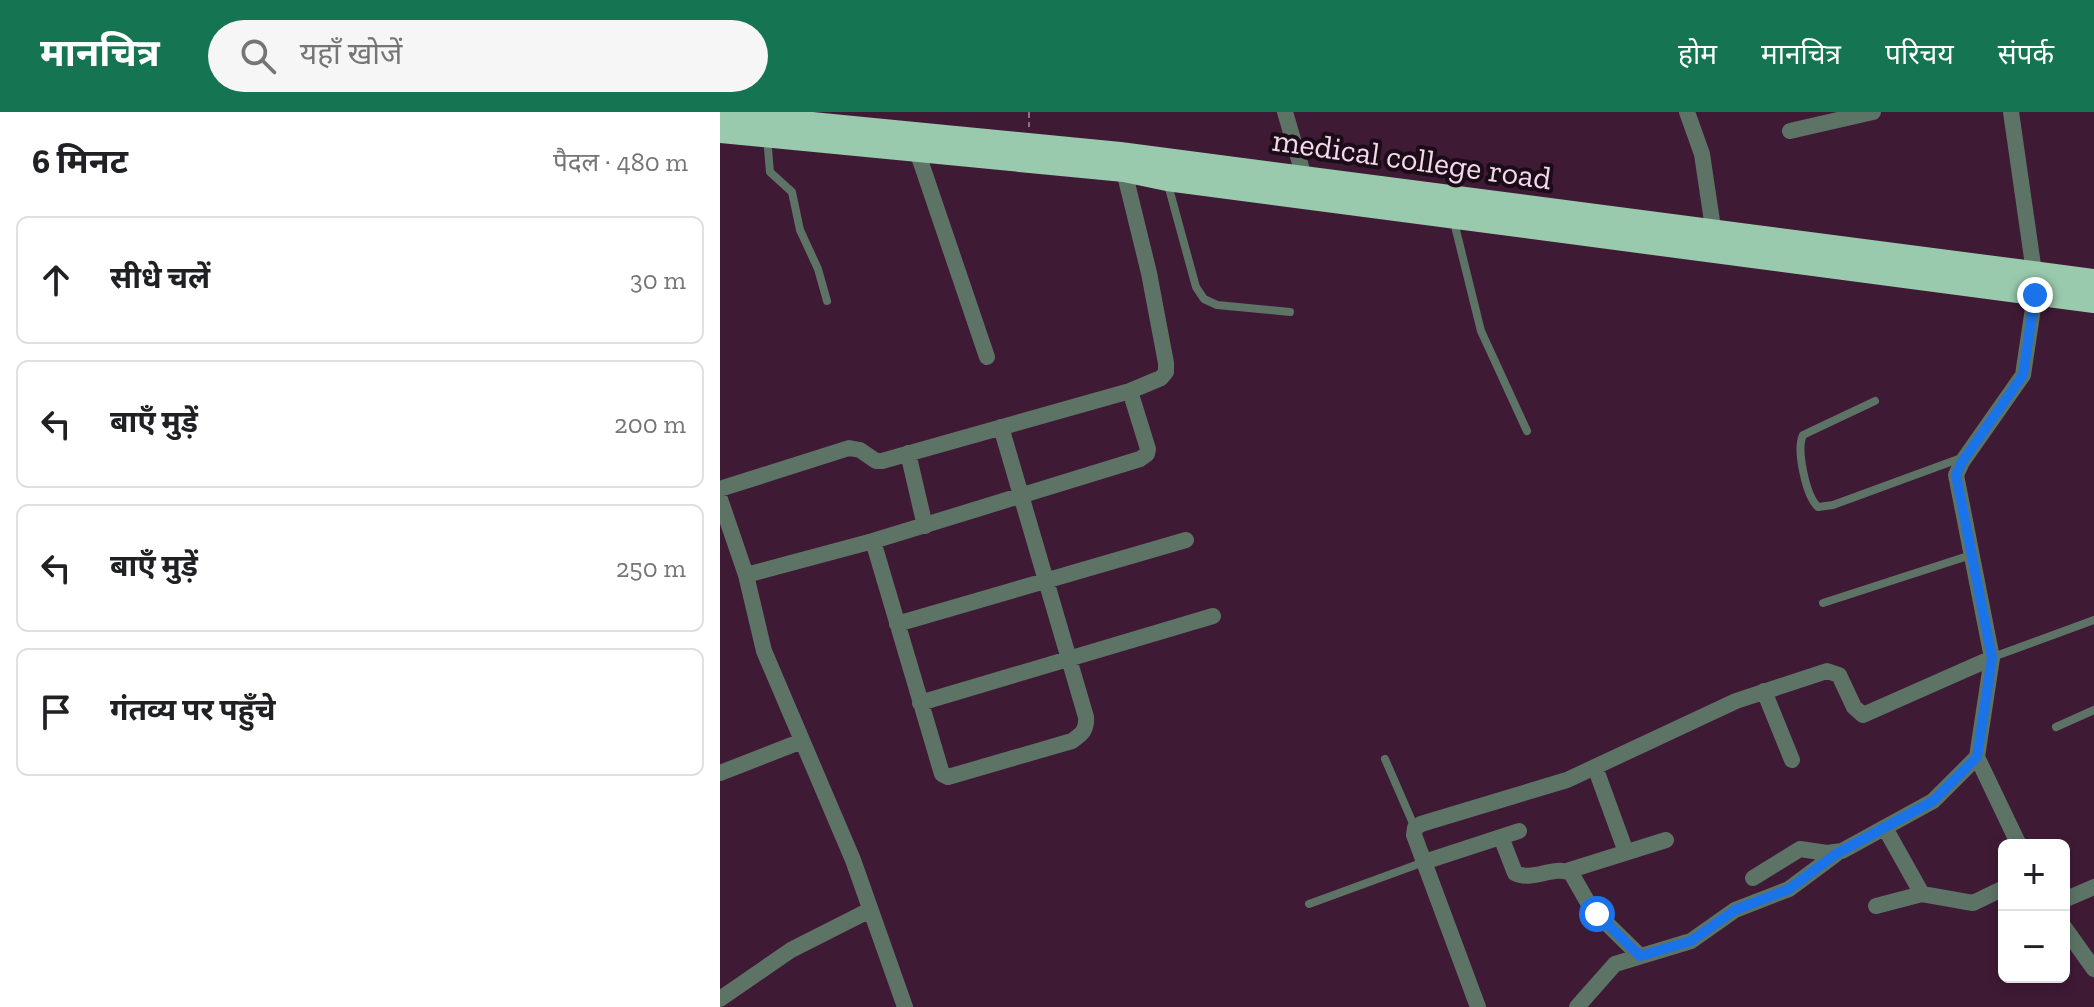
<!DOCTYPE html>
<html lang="hi">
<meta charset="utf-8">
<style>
:root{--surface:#fff;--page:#f6f6f6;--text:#202124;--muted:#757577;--line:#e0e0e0;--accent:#157452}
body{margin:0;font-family:"Zilla Slab","Noto Sans Devanagari",serif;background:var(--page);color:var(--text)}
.controls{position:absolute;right:24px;bottom:24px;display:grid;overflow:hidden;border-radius:12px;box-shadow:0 4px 12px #0003}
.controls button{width:72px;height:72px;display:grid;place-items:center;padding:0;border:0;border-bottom:2px solid var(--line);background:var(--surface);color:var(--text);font:40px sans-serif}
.stop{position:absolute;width:24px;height:24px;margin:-18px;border:6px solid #1a73e8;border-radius:50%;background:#fff}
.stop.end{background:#1a73e8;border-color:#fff;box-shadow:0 2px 8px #0008}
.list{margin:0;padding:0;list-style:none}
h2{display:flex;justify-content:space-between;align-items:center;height:104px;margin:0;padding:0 32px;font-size:34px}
h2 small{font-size:26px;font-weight:400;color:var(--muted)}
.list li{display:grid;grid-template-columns:52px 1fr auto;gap:24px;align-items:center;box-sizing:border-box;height:128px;margin:0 16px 16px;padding:0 16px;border:2px solid var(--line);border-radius:12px}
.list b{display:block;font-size:30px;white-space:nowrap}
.list em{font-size:26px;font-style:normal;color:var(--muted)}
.icon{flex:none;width:44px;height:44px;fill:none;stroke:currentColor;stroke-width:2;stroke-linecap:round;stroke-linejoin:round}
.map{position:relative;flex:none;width:1374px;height:895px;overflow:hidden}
header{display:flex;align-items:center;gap:48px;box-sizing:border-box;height:112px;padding:0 40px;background:var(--accent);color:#fff}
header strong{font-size:38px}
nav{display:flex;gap:44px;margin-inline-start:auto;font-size:28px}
.search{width:560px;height:72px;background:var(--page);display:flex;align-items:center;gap:20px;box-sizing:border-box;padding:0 28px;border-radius:44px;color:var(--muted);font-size:30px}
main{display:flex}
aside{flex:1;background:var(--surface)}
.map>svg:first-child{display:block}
</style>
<header>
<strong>मानचित्र</strong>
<div class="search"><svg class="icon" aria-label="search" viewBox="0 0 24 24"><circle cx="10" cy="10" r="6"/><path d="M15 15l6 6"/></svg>यहाँ खोजें</div>
<nav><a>होम</a><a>मानचित्र</a><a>परिचय</a><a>संपर्क</a></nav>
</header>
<main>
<aside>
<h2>6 मिनट<small>पैदल · 480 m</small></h2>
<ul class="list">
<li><svg class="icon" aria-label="ahead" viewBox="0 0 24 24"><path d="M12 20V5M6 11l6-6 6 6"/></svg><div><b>सीधे चलें</b></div><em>30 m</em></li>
<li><svg class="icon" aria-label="left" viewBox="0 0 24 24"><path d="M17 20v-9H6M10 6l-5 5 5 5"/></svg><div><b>बाएँ मुड़ें</b></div><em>200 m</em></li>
<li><svg class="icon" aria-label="left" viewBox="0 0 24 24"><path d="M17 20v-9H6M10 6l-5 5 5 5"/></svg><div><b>बाएँ मुड़ें</b></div><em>250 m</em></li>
<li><svg class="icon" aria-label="arrive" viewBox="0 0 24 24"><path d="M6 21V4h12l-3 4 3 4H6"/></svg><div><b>गंतव्य पर पहुँचे</b></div></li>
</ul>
</aside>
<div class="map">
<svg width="1374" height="895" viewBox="0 0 1374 895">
<rect width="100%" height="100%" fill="#3f1a35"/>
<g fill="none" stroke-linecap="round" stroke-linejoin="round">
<path stroke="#8f6f86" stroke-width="2" stroke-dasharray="6 4" stroke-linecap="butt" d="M309,0V15"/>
<path stroke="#5d7366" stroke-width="8" d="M47,25L50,60L72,80L80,118L98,157L107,189
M447,69L476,175L484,187L497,193L570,200
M733,106L761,219L807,319
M1155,289L1083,323C1076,338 1086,384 1098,395L1113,393L1244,345
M1103,491L1251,443
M1273,545L1374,508
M1336,615L1374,598
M665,647L695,716
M589,792L704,750"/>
<path stroke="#5d7366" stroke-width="16" d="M565,0L584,65
M967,0L982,42L993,116
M1291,0L1314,160
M1070,19L1153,0
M197,39L267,245
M188,341L205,414
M0,377L129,336L140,338L156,349H162L410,279L441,266L446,260V251L429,161L404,59
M0,387L26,463L44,539L133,748L185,895
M153,429L222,662L228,665L352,629C362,622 367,618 366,605L281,315
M26,463L153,429L420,347L427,342L428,337L410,279
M177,512L466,428
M1044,579L1072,648
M200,591L493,504
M875,655L906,740
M0,661L82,629
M1165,716L1202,782
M781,725L795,761C813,770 833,753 851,761L871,796L920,844
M1299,733L1257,645L1272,546L1236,363L1242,350L1303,263L1315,183
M704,750L799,719
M847,759L946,728
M1033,766L1080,737L1107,741L1122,739L1213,689L1257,645
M1344,788L1374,775
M1156,794L1202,782L1253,791L1284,776
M1344,815L1374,857
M0,887L71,838L150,798
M758,895L694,723L695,716L701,712L847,668L1016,589L1107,559L1119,563L1134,595L1143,603L1272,546
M857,895L895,852L971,829L1015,798L1069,777L1116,742"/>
<path stroke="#99caae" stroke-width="22" d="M0,2L400,41L1374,168
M0,20L404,59L447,68L1374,190"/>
</g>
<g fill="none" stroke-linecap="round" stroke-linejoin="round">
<path stroke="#1a73e8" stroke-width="10" d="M877,802L920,844L971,829L1015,798L1069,777L1116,742L1213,689L1257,645L1272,546L1236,363L1242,350L1303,263L1315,183"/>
</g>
<g text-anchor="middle" stroke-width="8" stroke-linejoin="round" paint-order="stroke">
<g font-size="32" fill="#f3d9ea" stroke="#1c0c18">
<text transform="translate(692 47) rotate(8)" y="11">medical college road</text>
</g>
</g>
</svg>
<div class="controls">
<button>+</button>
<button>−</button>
</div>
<div class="stop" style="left:877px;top:802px"></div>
<div class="stop end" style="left:1315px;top:183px"></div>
</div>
</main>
